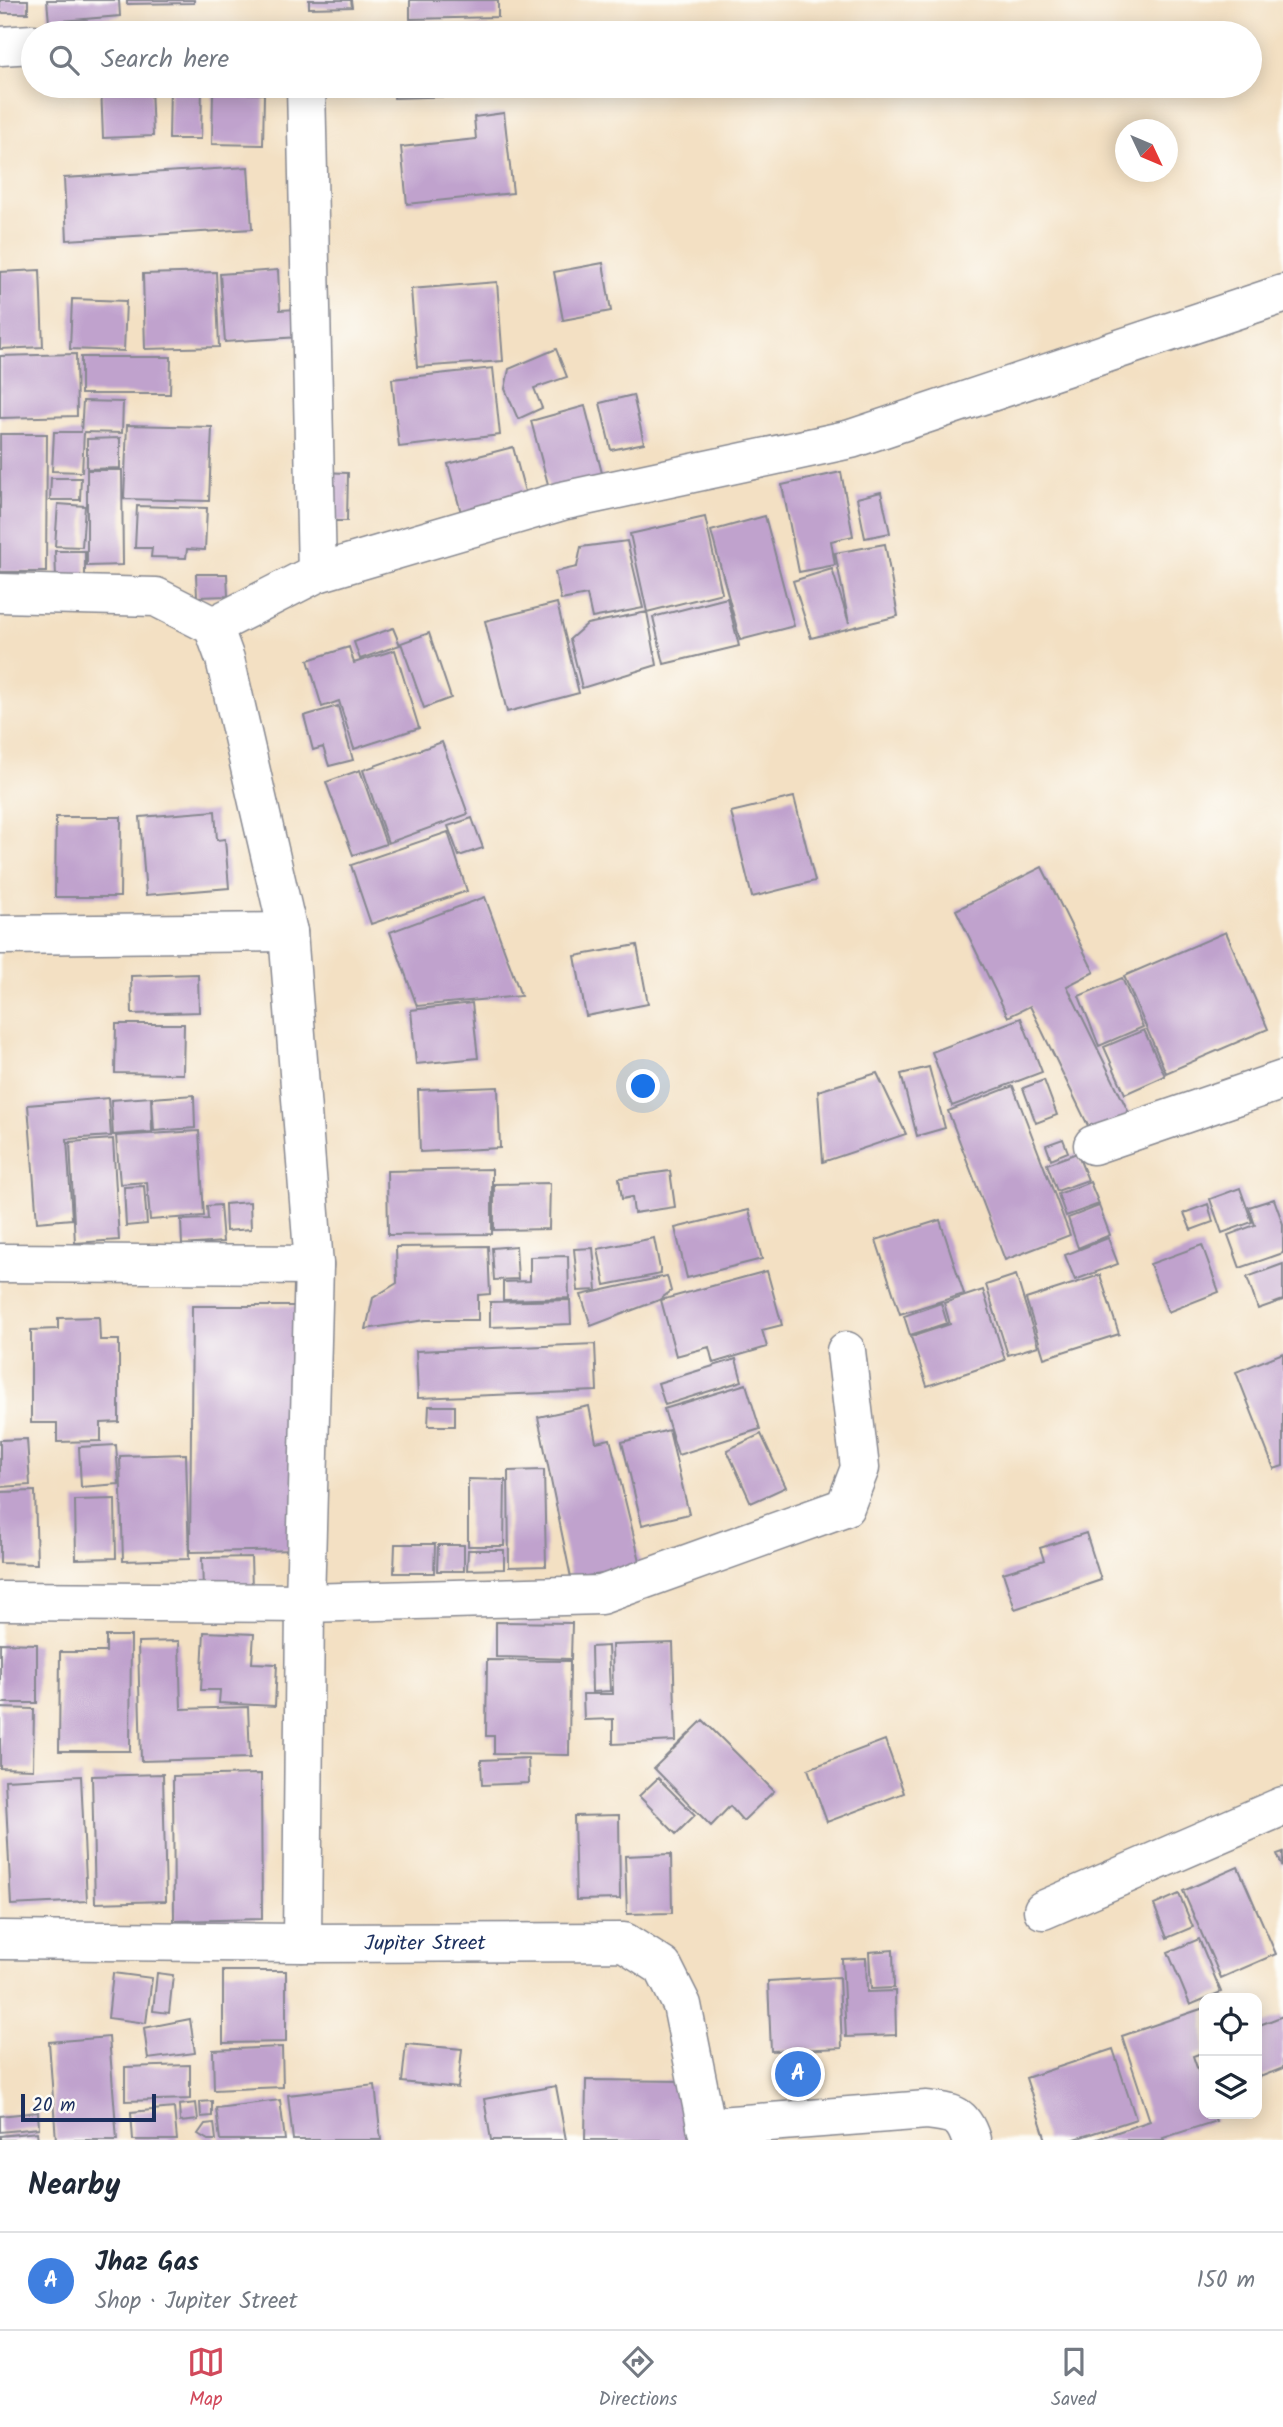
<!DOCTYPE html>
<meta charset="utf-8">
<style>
:root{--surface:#fff;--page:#f2f2f3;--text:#1f2937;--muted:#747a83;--line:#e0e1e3;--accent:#d1495b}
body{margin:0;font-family:Kalam,sans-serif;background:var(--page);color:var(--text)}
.controls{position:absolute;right:21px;bottom:21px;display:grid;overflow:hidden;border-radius:14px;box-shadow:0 4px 18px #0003}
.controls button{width:63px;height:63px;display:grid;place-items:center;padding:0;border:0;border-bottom:2px solid var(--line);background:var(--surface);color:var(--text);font:35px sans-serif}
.compass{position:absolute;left:1115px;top:119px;width:63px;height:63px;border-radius:50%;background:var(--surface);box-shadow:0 4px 18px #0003;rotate:134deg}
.scale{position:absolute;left:21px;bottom:18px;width:135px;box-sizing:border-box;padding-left:7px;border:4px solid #1b2f5e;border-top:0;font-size:19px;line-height:24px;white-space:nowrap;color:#1b2f5e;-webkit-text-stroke:5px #fdfcf7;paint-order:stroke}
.you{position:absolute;left:644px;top:1087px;width:24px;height:24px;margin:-18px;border:5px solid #fff;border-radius:50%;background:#1a73e8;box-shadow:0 0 0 10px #1a73e833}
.badge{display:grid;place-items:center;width:46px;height:46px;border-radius:50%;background:var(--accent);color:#fff;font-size:23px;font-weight:700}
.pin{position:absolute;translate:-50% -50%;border:4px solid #fff;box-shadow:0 2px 7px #0006}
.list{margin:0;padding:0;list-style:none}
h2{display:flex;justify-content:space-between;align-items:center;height:91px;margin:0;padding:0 28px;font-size:30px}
h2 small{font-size:23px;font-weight:400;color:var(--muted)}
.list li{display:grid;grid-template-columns:46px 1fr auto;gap:21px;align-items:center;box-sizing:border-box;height:98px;padding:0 28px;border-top:2px solid var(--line)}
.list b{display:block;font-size:26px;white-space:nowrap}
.list p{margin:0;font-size:23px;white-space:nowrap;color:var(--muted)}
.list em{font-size:23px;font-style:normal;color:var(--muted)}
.icon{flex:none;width:38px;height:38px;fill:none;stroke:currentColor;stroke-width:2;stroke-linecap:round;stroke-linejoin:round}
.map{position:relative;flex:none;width:1283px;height:2140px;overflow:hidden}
.search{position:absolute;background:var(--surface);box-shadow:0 4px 18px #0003;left:21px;right:21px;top:21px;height:77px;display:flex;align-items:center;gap:18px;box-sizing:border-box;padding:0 24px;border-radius:38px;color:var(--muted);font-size:26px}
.sheet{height:189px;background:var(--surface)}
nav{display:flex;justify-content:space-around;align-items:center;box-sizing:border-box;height:98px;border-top:2px solid var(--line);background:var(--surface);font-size:19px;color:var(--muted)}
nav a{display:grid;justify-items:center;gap:4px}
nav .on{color:var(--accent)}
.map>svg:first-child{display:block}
</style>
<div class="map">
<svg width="1283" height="2140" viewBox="0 0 1283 2140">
<rect width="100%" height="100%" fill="#fdfcf7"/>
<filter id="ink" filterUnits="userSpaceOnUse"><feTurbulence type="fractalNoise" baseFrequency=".0143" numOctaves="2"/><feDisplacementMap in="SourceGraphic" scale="14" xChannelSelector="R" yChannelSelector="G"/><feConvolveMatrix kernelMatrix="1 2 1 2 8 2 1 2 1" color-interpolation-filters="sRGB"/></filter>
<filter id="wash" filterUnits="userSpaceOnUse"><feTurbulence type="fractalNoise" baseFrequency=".00686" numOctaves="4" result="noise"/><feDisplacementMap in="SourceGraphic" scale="28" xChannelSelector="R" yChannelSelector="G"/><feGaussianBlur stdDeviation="1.57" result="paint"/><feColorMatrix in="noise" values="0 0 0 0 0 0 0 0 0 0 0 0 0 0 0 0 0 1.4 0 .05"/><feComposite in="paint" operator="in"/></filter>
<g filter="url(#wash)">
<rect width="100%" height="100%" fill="#f3e0c3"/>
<g id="blocks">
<path fill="#c0a2cd" d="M0,0H28V13H0Z
M47,0H119L120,16L49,22Z
M127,0H194V3L127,4Z
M309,0H351L352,7L309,8Z
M410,0H498V17L410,19Z
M489,26V33H392V30Z
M101,86H151L153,136L103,138Z
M170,86H202L201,139H169Z
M394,86H491V95L394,98Z
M213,93L264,94L263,145L212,144Z
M504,113L513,193L407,204L401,147L476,139L474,117Z
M248,167L252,229L67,240L64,178Z
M603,263L611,311L563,320L554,272Z
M40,270L43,347L0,349V272Z
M278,270L280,310L298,309L299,337L225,342L220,274Z
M216,272L219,347L145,349L143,274Z
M497,282L503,361L417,367L411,289Z
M72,299L126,301L124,351L70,349Z
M556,349L567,377L534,388L542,408L518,419L505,389L509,369Z
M76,354L77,416L0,418V356Z
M81,357H171L170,394H81Z
M493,368L500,435L399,447L392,379Z
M633,395L644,443L611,450L600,403Z
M83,401L123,402L122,433L84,432L82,472L52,471L54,432H81Z
M585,406L605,485L552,499L531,421Z
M127,425L212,427L209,501L124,499Z
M0,434H47L46,572H0Z
M120,438V468L87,469V439Z
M513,447L528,503L463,520L448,464Z
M87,470H122L123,565L87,566Z
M319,472L348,473L347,521H317Z
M841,472L853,536L831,541L835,565L799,572L782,485Z
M51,478H81L80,500H50Z
M881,492L890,533L865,538L857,498Z
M58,504L85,506L82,547L55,546Z
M137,506L207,508L205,550L187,549L186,558L151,557L152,548H135Z
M765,516L794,626L740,640L711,531Z
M705,517L722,593L647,612L657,665L582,688L570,639L587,624L647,612L630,534Z
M627,541L643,608L592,618L587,595L561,600L555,572L577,567L581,547Z
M885,544L898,616L811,638L793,581L832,569L849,623L835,553Z
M55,551H85V576L56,577Z
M196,574H227L228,596L197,597Z
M727,598L739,646L664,664L653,617Z
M557,603L579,693L507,712L485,621Z
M393,628L400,645L360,659L354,642Z
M429,633L451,698L424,708L401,643Z
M349,647L354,663L395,650L419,728L354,749L339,701L322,707L308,660Z
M338,706L353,760L329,766L323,747L313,750L304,716Z
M442,742L468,814L388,843L363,770Z
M360,770L386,844L353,855L326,782Z
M794,797L815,881L752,897L731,812Z
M215,811L217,840L225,839L229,888L146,895L140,817Z
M56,817H121L120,897H55Z
M472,818L483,848L459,856L448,826Z
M448,832L467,891L371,924L351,865Z
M1042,867L1094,972L1067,986L1130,1115L1092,1134L1030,1006L1008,1017L956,910Z
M485,897L521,996L417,1006L390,932Z
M1226,932L1268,1029L1166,1073L1124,976Z
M637,945L648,1004L586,1016L575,956Z
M198,974L199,1012L132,1014L131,976Z
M1122,978L1143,1027L1099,1046L1079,996Z
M472,1003L478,1058L416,1064L411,1010Z
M1021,1018L1042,1072L952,1106L932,1052Z
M116,1024H184L183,1074L115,1073Z
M1144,1030L1165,1076L1125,1094L1104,1047Z
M929,1067L945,1128L917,1136L901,1074Z
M877,1073L906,1134L823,1162L818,1091Z
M1044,1080L1057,1115L1036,1123L1023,1088Z
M1013,1086L1070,1235L1005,1260L948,1111Z
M498,1087L500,1148L420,1152L418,1090Z
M194,1095L195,1128L154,1131L152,1098Z
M151,1097L152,1132L113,1135L111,1100Z
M108,1098L111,1136L67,1139L72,1219L37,1222L28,1105Z
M199,1131L204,1216L150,1220L147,1182L120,1184L116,1136Z
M113,1139L119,1240L75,1243L70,1142Z
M1063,1139L1068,1152L1051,1159L1046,1145Z
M1077,1153L1088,1180L1057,1191L1047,1164Z
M492,1169V1234L388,1235L387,1171Z
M670,1171L675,1207L634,1213L632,1197L622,1199L619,1178Z
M1090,1182L1099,1204L1066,1216L1058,1194Z
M550,1183L549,1229L494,1230V1184Z
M144,1186L147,1224L126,1226L124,1187Z
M1240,1188L1252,1222L1222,1233L1210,1199Z
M1274,1199L1283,1224V1253L1240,1268L1228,1235L1255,1225L1249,1207Z
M250,1202L251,1229L226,1231L225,1204Z
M1208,1204L1213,1222L1191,1230L1184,1213Z
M220,1205L223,1242L182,1245L181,1220L208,1219L207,1206Z
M1099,1206L1110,1235L1078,1248L1068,1218Z
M749,1210L762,1259L687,1278L675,1228Z
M940,1220L964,1294L900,1314L876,1240Z
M654,1238L661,1274L605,1285L598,1249Z
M1108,1238L1118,1264L1075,1280L1065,1255Z
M1202,1245L1219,1292L1168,1312L1150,1264Z
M488,1246L490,1294L478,1295V1320H425L366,1329L373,1298L397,1283L396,1247Z
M516,1246L518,1279L494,1280L492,1248Z
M593,1248L597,1290L578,1291L574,1249Z
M568,1256L569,1298L503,1300V1282L530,1281V1257Z
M1283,1264V1300L1258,1309L1247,1277Z
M767,1271L782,1325L762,1330L767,1347L713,1363L709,1347L676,1356L661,1300Z
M1016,1275L1038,1346L1008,1355L986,1285Z
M1100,1275L1119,1334L1044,1358L1026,1299Z
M667,1276L671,1291L659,1300L591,1326L581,1295Z
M983,1290L1005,1360L927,1386L911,1337L950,1324L944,1303Z
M570,1300L571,1324L490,1327V1302Z
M941,1303L947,1323L910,1335L904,1316Z
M192,1306H302L301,1550L190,1552Z
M99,1317L100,1340H119V1422L101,1423V1441L57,1442V1423H31V1330L58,1329V1318Z
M595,1344L597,1391L418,1398L416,1351Z
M1283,1353V1466L1274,1469L1236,1372Z
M736,1359L742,1381L665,1405L658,1383Z
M746,1384L760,1429L678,1455L664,1409Z
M429,1406H455V1426H428Z
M589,1406L596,1442L610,1439L642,1569L571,1578L538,1417Z
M669,1430L689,1514L642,1525L622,1442Z
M761,1434L786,1487L751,1503L727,1450Z
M27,1439L30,1485L0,1487V1440Z
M116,1445L119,1484L81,1487L79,1447Z
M186,1454L189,1559L123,1561L120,1456Z
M544,1470L546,1566L509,1567L508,1471Z
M468,1479L505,1480L504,1546H468Z
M35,1491L37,1564L0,1563V1492Z
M115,1499L116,1558L76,1559L75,1500Z
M1086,1533L1101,1580L1015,1609L1003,1573L1044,1560L1040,1548Z
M395,1544H435L434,1573H394Z
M438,1545H464V1571H437Z
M468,1550H504V1569L467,1570Z
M251,1557L252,1588L203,1590L202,1558Z
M496,1622L572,1623L571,1659L496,1657Z
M204,1632L254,1634L252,1663L277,1664L275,1706L219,1703L220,1690H201Z
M106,1636H131L130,1751H59L60,1652H106Z
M179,1641L181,1709L248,1707L250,1758L141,1761L138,1642Z
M0,1643L37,1644V1703H0Z
M673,1643L676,1741L613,1744V1719L584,1720L583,1694H613L612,1645Z
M608,1646L610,1691L592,1692L591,1647Z
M487,1660L570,1661L569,1755L494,1754V1736H486Z
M0,1708L34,1709L33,1769L0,1768Z
M703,1720L774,1791L743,1821L730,1806L711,1826L654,1768Z
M885,1740L904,1793L827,1822L808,1769Z
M528,1758L529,1783L482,1785L481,1760Z
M163,1774L166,1901L95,1903L92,1776Z
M261,1774L262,1919L174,1921L173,1776Z
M81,1776L87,1901L11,1905L5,1780Z
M658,1778L695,1815L676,1834L639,1796Z
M619,1815L620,1899L576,1900L574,1816Z
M1283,1852V1868L1277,1854Z
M671,1854L672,1913L627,1914L625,1856Z
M1238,1867L1276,1954L1221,1978L1183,1891Z
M1179,1894L1193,1927L1167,1938L1154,1905Z
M1199,1939L1221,1992L1190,2005L1168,1952Z
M893,1950L894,1988L871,1989L869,1952Z
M866,1958L867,1992L895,1991L896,2035L846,2037L842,1959Z
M223,1971H286V2042L223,2043Z
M113,1973L152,1978L146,2023L108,2018Z
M157,1973L173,1975L169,2013L153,2011Z
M839,1977L842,2048L771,2051L768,1981Z
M1204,2008V2052L1193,2056L1204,2088V2114H1213L1216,2121L1163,2138L1164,2140H1094L1150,2121L1122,2036Z
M1283,2016V2068L1260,2077L1257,2070V2026Z
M190,2019L195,2053L148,2059L144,2028Z
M109,2037L117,2140H56L49,2042Z
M406,2044L462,2049L458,2088L402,2082Z
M282,2047L283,2087L214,2090L213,2050Z
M1113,2049L1136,2119L1072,2140H1046L1026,2078Z
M190,2065V2099L125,2101V2067Z
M586,2080L683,2081L698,2140H585Z
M375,2085L381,2140H293L288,2095Z
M556,2086L566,2140H491L484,2099Z
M280,2100L285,2140H220L216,2108Z
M212,2101V2116L201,2117L200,2102Z
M196,2103L198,2120L180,2122L179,2105Z
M174,2108L177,2140H133L131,2112Z
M38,2112L39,2128L0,2132V2116Z
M214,2123L216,2140H208L198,2134L205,2124Z
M37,2132L38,2140H0V2136Z"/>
</g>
</g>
<g filter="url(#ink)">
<use href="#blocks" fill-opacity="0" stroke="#878890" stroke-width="2"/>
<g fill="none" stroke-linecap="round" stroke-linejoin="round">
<g stroke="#878890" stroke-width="41">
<g id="minor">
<path d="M0,46L33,44"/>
<path d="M306,86L317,573"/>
<path d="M0,593L156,597L213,626L225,659L288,932L314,1265L305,1603L302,1943"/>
<path d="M213,626L317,573L562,501L851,439L1283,294"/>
<path d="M0,935L288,932"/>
<path d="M1093,1145L1283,1080"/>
<path d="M0,1263L314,1265"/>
<path d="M0,1601L305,1603L601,1595L845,1507L860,1468L846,1351"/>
<path d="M1043,1910L1283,1806"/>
<path id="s1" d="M0,1940L302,1943L624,1942L663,1967L682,2005L709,2140"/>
<path d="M706,2127L927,2110C953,2113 963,2114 971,2140"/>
</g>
</g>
<use href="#minor" stroke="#fff" stroke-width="38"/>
</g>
</g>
<g text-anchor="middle" stroke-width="7" stroke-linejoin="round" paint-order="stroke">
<g font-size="21" fill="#1b2f5e" stroke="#fdfcf7">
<text dy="7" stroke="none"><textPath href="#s1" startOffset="425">Jupiter Street</textPath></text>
</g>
</g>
</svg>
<div class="controls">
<button><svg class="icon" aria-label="locate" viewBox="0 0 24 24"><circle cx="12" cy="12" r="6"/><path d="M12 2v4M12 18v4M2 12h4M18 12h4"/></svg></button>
<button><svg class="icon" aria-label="layers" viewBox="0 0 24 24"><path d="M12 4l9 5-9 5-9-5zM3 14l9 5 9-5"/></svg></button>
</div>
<svg class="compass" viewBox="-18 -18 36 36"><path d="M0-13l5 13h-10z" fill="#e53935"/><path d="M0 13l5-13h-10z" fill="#747a83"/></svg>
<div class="scale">20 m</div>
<div class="you"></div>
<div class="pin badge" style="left:798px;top:2074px;background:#3f7fe0">A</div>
<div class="search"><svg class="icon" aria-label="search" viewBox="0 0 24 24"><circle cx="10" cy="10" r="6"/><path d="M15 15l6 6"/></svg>Search here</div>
</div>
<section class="sheet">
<h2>Nearby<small></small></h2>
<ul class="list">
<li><span class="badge" style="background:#3f7fe0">A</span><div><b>Jhaz Gas</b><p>Shop · Jupiter Street</p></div><em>150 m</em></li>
</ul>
</section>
<nav>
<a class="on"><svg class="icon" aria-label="map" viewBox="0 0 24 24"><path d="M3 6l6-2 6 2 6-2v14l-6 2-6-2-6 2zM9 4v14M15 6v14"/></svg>Map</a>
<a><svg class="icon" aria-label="directions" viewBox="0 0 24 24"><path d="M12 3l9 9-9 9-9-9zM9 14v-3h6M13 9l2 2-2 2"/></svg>Directions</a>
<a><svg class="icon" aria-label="saved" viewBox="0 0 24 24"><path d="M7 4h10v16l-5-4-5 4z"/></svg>Saved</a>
</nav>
